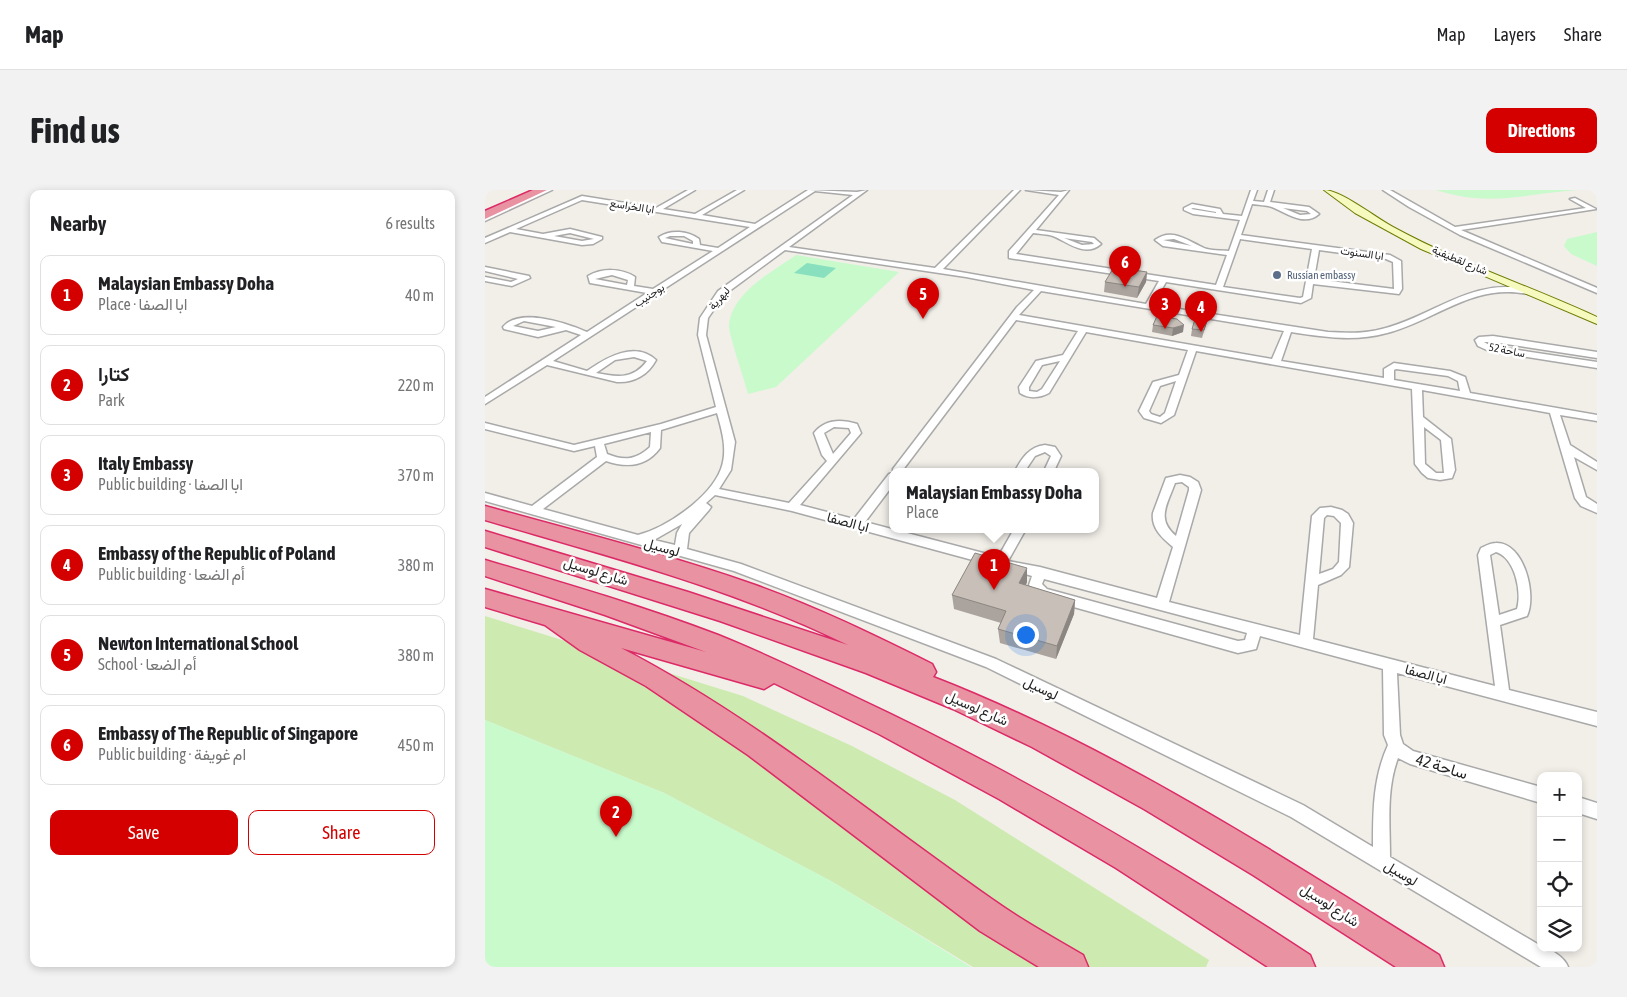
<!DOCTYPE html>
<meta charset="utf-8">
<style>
:root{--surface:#fff;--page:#f2f2f2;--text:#202124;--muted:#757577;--line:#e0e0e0;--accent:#d40000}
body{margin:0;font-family:"Asap Condensed",Vazirmatn,sans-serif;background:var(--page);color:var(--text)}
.controls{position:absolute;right:15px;bottom:15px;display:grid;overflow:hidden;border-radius:10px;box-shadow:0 2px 8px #0003}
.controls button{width:45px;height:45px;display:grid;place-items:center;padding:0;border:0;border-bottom:1px solid var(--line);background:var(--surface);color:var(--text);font:25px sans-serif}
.you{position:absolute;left:540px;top:444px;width:18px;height:18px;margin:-12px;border:4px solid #fff;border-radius:50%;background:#1a73e8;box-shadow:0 0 0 8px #1a73e833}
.badge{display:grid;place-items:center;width:32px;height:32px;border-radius:50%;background:var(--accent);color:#fff;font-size:16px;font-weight:700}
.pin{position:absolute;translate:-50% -41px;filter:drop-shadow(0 1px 2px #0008)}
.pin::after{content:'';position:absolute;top:26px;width:18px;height:15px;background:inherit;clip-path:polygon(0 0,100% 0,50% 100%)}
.popup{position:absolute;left:404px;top:278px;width:210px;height:65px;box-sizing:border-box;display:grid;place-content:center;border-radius:10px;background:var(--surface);filter:drop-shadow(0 1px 4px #0005);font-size:16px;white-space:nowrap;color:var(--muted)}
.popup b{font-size:19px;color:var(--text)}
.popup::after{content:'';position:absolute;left:50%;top:100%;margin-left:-10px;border:10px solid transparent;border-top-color:var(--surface)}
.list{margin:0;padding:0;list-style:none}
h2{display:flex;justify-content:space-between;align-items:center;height:65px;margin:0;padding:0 20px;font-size:21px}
h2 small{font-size:16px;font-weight:400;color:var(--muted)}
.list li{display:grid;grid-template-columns:32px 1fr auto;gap:15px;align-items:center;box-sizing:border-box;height:80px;margin:0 10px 10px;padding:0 10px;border:1px solid var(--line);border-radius:10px}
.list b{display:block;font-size:19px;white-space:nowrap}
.list p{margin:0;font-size:16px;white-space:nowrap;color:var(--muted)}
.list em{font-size:16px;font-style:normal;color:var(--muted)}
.actions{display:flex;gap:10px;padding:15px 20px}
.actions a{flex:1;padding:11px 0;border:1px solid var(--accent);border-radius:10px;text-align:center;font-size:18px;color:var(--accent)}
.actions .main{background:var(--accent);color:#fff}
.icon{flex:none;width:28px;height:28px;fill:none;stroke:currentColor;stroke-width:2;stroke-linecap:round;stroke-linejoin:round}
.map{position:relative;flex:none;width:1112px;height:777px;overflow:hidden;border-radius:10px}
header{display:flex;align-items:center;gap:30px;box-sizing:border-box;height:70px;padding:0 25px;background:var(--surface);border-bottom:1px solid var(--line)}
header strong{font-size:24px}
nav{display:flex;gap:28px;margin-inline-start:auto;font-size:18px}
.intro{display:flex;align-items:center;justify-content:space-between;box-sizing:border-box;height:120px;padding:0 30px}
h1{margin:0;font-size:35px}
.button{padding:12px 22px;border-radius:10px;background:var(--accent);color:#fff;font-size:18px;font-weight:700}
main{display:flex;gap:30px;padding:0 30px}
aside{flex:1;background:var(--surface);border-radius:10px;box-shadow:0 2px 8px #0003}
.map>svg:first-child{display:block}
</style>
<header>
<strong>Map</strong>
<nav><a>Map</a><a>Layers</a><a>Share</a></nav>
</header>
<div class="intro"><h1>Find us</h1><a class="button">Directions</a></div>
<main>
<aside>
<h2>Nearby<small>6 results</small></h2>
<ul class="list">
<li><span class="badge">1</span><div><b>Malaysian Embassy Doha</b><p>Place · ابا الصفا</p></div><em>40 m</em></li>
<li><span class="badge">2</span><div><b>كتارا</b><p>Park</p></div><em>220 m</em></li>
<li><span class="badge">3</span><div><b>Italy Embassy</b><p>Public building · ابا الصفا</p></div><em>370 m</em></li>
<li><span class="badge">4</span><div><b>Embassy of the Republic of Poland</b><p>Public building · أم الضعا</p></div><em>380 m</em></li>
<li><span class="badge">5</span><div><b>Newton International School</b><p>School · أم الضعا</p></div><em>380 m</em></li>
<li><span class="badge">6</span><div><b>Embassy of The Republic of Singapore</b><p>Public building · ام غويفة</p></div><em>450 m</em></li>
</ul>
<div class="actions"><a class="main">Save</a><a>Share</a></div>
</aside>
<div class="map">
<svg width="1112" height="777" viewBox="0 0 1112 777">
<rect width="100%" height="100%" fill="#f2efe9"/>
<path fill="#cdebb0" d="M0,426L258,506L367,556L470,610L724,770L721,777H488L346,691L179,603L0,530Z"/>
<path fill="#c8facc" d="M951,0H1094C1041,3 1006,18 951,0Z
M1112,42V76L1086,64L1079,56L1082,49Z
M311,65L414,82L291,197L263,204C260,191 244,146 244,136C246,103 287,82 311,65Z
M0,530L179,603L346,691L486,777H0Z"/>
<path fill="#88e0be" d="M322,73L351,78L339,88L309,83Z"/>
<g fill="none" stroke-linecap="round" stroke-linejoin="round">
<g stroke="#a9a9a9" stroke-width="3">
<path id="street" d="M59,0H67L0,31V27Z
M203,0H210L178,19L210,24L252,0H259L217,25L270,34L323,0L372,2L382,0L304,57L450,78L529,0H535L458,79L661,114L674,91L524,68V61L574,5L541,0L576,2L584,0L551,40L609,48L616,54C600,68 583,52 568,46C562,44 554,44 548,43L531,64L731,95L742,65L678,56L670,50C687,37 703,51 719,58C726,61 736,60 744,61L755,30L708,24L699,20V18L707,14L735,19L738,24L757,26L766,0H772L768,11L779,12L783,0H789L785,12L824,17L834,24C819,37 802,23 787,17C781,15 773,15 767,14L756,45L905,65L916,71L917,99L914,104L828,94L826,108L816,113L681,92L668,115L843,142C861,143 879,144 897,139C950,126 987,86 1046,100L1047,102L1043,104C987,93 952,130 902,143C870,152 838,147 806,142L796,171L899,188V179L909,173L965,181L980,187L985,203L1112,225V231L1075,225L1085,255L1112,272V280L1089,267L1101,307L1112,314V323L1096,316L1090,308L1065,223L937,200L938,227L966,249L970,280L967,288L955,290L943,288L937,283L930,274L927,199L711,161L689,225L676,233L659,228L654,221L668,192L694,185L703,160L601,142L564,203C555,208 544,209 535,203L534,197L551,171L578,165L593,141L531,130L417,281L408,283V279L532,117L549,100L481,87L300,60L239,105L223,128L221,145L250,252L246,280L234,299L304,313L342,271L337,265L329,243C340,229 356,229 372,234L376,243L315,315L369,329L404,284L408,283V295L380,332L506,365L512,369L529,339H541L523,371L555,377L672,408L688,357C677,348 666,338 668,323L681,288L695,285L705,287L713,292L716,300L684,412L815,445L827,326L835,318L846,317L857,320L863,324L868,333L864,377L856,385L833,395L828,449L1010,496L993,365L996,358C1000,356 1006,353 1011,353C1039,352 1052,405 1042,426L1015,435L1024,500L1112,522V536L912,483L915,545L918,554L928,561L1056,597V613L925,574L913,568C901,600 905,634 905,667L1056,756V758C1066,758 1080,768 1083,777H1056L806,627L501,477L249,381L0,311V303L47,316L112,267L110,256L89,261L0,239V233L89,255L176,234L231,217L213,145L215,128L233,101L368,5L330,1L68,171L102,181C122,167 150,151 171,170C163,185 149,193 132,192L62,175L0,214V207L96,145L81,140L53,147L19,139L18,137C34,117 82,133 102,142L162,103L105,93L103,86C117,78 136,78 150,87L149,96L168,99L228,61L177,52L174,47C186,39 203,41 214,49L215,55L233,58L265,37L97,10L31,39L58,44L85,39L117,47V49L108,54L97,55L25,42L0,53V48L97,6L171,18ZM708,18L731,22V23L706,19ZM798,18L822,21L826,24L815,25ZM85,43L109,49L97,51L69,46ZM185,46H199L208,51V54L180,48ZM579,48L607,52L609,54L597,55ZM689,49L707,56L678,50ZM755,49L827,59L818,107L815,108L738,97ZM834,60L901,69L908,72L909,99L829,89ZM127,85L143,90L142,95L110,89ZM556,101L799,141L787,169L534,125ZM39,131L71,137L53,141L28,136ZM149,167L162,171C148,190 132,187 111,183L130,170ZM575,171L557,199L552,202L544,201V197L557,175ZM911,179L963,186L973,191L975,201L909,190V180ZM691,191L680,223L675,227L666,224L664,221L675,196ZM232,223C237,241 243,260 236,279C225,308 181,338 153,345L58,319L121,271C142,278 161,277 175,258L176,240ZM349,237L364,238L366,243L348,264L339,243ZM939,237L956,250L959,283H951L940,274ZM166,242L165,257C151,270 139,271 122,264L119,254ZM697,292L704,297V300L691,346C671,329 682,315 690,293ZM230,305L307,321L506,375L510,373L516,377L519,376L521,378L547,386L544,395L553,407L753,463L771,459L775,446L898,479L899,545L903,555C888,588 888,621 888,657L818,615L511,469L256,374L202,359L204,343L224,320L226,317L221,313ZM842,325L849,326L856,333L854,372L848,379L834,384L839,328ZM197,334L192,343L190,355L169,350ZM1011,362C1030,368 1037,401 1032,419L1014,425L1005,365ZM559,389L762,443L760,450L753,451L562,399L557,394Z
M898,0H905L970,37L1101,18L1085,9L1090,8L1111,19L976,40L1112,98V103L975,45L924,17Z
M0,77L44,86L45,88L27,96L0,91V87L26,92L33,89L0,81Z
M1008,146L1112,162V168L1008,152H999L1006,156L1112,172V178L1004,161L993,156L990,150L994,147Z
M560,255L570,257L576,266L569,281H559L566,266L560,262L550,266L540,281H530C537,268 544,257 560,255Z
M1093,607L1112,613V629L1093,623Z"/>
</g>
<g stroke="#707d05" stroke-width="2">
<path id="secondary" d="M839,0C856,0 891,28 908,37C974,73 1045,96 1112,127V134L936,59L870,23Z"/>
</g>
<g stroke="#dc2a67" stroke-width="3">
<path id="highway" d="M48,0H62L0,29V21Z
M0,316C90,341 182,364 270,395C331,417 389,445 447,474L451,482L448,487C628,557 791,663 954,765L959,777H911L768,685L659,619L547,557L468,519L381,483L235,431L0,357V341L203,402L363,455C247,398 123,366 0,330Z
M0,370C78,393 157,416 233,445C280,464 326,486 372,508C530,582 679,669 825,765L830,777H783L631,678L514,609L394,544L289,493L279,499L136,458C273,529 391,629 517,716C543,734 571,749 598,765L603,777H554L495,741L263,565L161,496L95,460L60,435L0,417V399L221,462L120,425L0,386Z"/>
</g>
<use href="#street" fill="#fff" fill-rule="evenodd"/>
<use href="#secondary" fill="#f7fabf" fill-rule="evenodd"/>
<use href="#highway" fill="#e892a2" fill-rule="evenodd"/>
</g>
<path fill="#aba49e" d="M662,82L661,92L652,108L619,102L620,92Z
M672,126L698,142L687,146L667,142L668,135Z
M722,131L717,148L706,146L707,139Z
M542,392L541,395L590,410L589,424L571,469L515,453L513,439L516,433L469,419L467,405Z"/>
<path fill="#8b8681" d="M662,82L661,92L652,108L654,97Z
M699,135L698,142L687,146L688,138Z
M542,378V392L535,407L534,393Z
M590,410L589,424L571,469L572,456Z"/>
<path fill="#c7bfb8" stroke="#8b8681" d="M629,77L662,82L654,97L620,92Z
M672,126L692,129L699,135L688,138L668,135Z
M710,129L722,131L719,140L707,139Z
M490,363L542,378L534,393L590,410L572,456L513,439L521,421L467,405Z"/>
<circle fill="#5c6f8a" stroke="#fff" stroke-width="2" cx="792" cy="85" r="5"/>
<g text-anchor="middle" stroke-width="5" stroke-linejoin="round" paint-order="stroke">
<g font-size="11" fill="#222" stroke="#fff">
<text transform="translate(147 16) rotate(9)" y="4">ابا الخراسع</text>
<text transform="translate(877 63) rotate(8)" y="4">ابا السنوت</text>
<text transform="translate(975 70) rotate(23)" y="4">شارع لقطيفية</text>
<text transform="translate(164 105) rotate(-33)" y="4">بوجنيب</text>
<text transform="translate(234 108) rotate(-49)" y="4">لبهرية</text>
<text transform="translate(1022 160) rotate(11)" y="4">ساحة 52</text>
</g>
<g font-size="11" fill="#4e5e75" stroke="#fff" text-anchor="start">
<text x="802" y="89">Russian embassy</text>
</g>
<g font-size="14" fill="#222" stroke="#fff">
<text transform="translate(363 332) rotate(15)" y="5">ابا الصفا</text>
<text transform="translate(177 357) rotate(16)" y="5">لوسيل</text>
<text transform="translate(111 381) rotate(17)" y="5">شارع لوسيل</text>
<text transform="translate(941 484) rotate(15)" y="5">ابا الصفا</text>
<text transform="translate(556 498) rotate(26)" y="5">لوسيل</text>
<text transform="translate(492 518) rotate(24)" y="5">شارع لوسيل</text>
<text transform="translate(916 683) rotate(31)" y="5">لوسيل</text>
<text transform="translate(845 715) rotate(33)" y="5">شارع لوسيل</text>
</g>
<g font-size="16" fill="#222" stroke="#fff">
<text transform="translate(957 576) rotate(17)" y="6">ساحة 42</text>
</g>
</g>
</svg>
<div class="controls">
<button>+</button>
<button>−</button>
<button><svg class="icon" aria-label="locate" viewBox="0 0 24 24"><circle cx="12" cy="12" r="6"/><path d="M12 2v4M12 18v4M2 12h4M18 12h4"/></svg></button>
<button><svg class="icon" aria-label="layers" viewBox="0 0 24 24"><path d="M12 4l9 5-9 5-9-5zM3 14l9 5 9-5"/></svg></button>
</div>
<div class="you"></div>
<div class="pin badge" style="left:509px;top:400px">1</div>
<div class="popup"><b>Malaysian Embassy Doha</b>Place</div>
<div class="pin badge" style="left:131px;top:647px">2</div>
<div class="pin badge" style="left:680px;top:139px">3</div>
<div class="pin badge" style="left:716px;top:142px">4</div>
<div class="pin badge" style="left:438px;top:129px">5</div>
<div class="pin badge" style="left:640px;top:97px">6</div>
</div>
</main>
